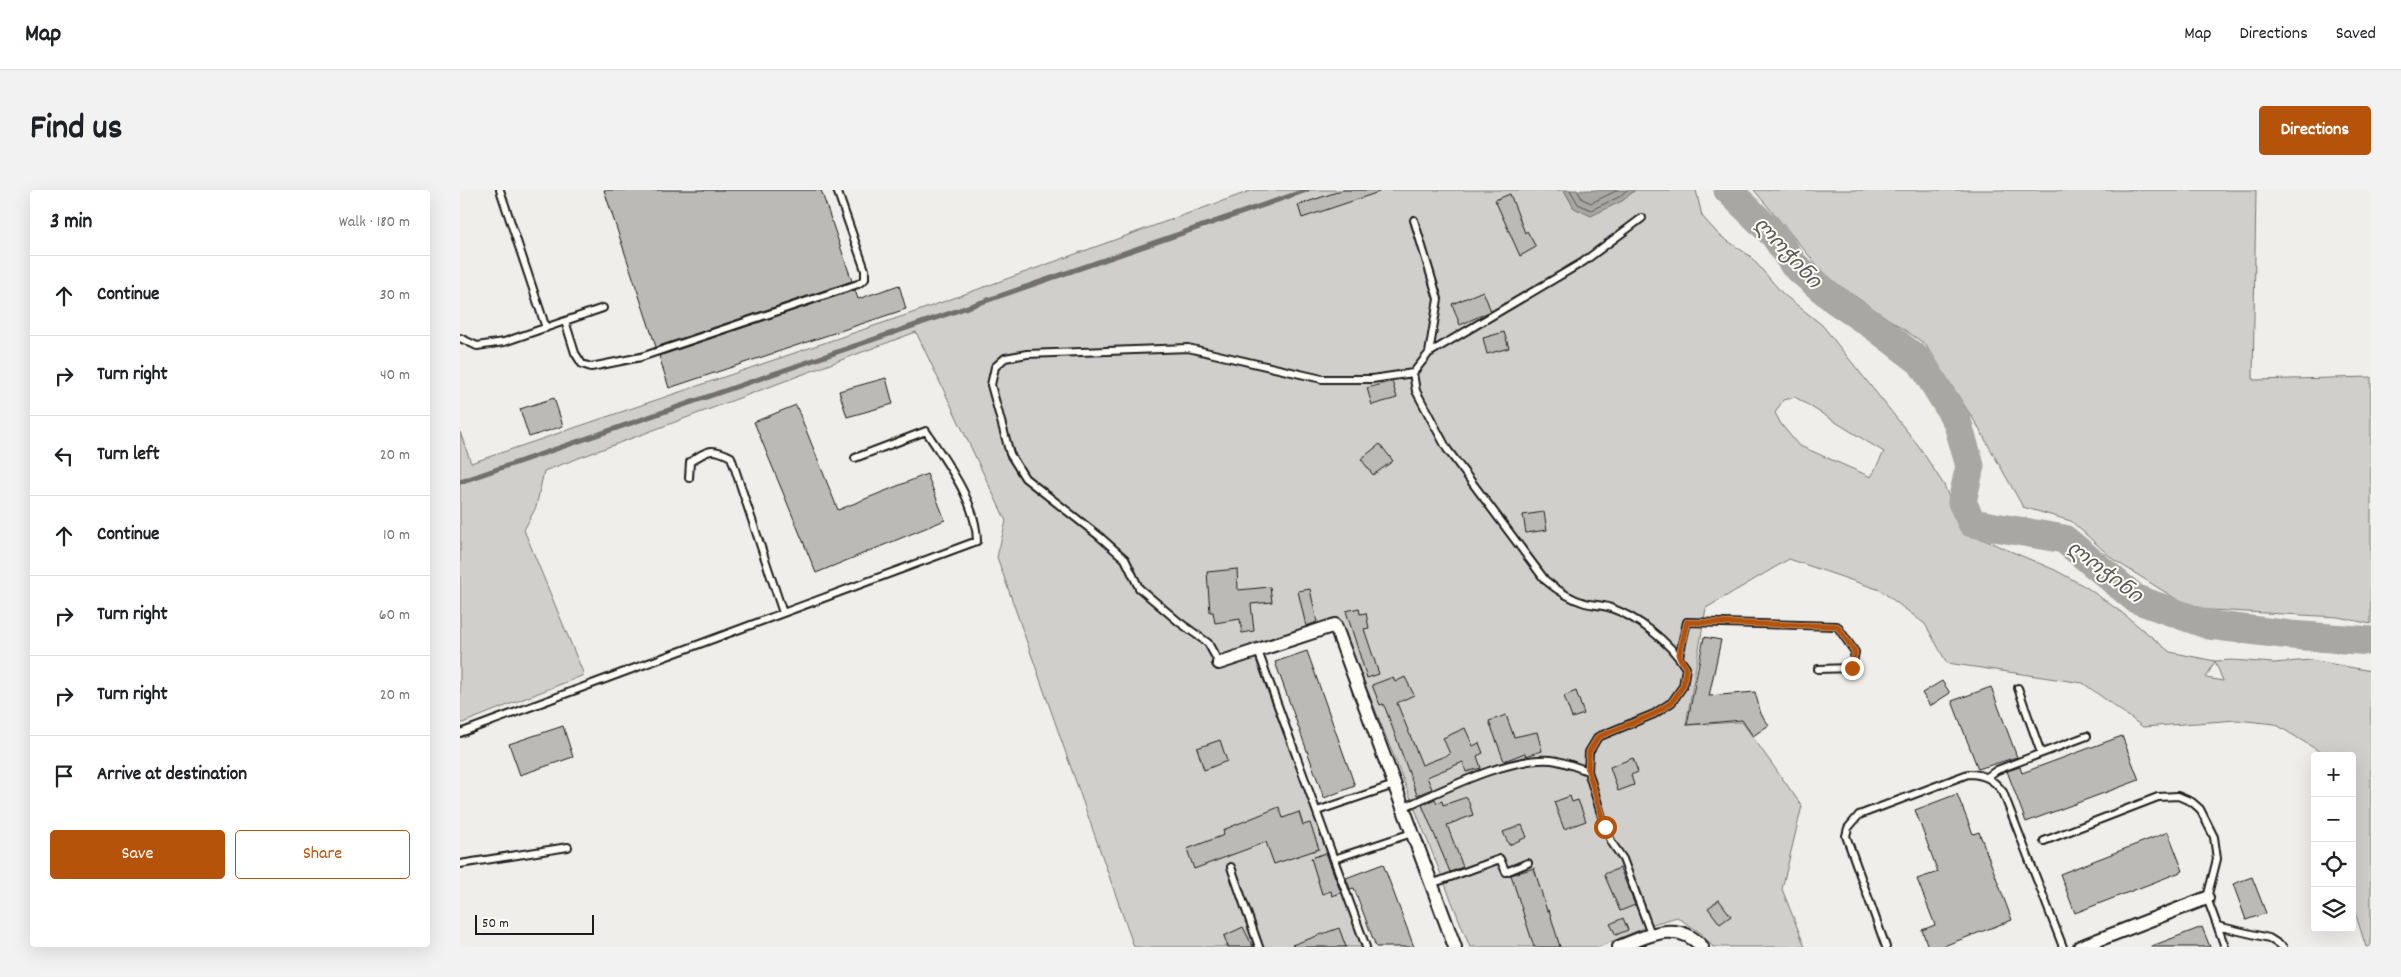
<!DOCTYPE html>
<meta charset="utf-8">
<style>
:root{--surface:#fff;--page:#f2f2f2;--text:#202124;--muted:#757577;--line:#e0e0e0;--accent:#b45309}
body{margin:0;font-family:Dekko,"Noto Sans Georgian",sans-serif;background:var(--page);color:var(--text)}
.controls{position:absolute;right:15px;bottom:15px;display:grid;overflow:hidden;border-radius:5px;box-shadow:0 5px 20px #0002}
.controls button{width:45px;height:45px;display:grid;place-items:center;padding:0;border:0;border-bottom:1px solid var(--line);background:var(--surface);color:var(--text);font:25px sans-serif}
.scale{position:absolute;left:15px;bottom:12px;width:119px;box-sizing:border-box;padding-left:5px;border:2px solid #1c1c1c;border-top:0;font-size:14px;line-height:18px;white-space:nowrap;color:#1c1c1c;-webkit-text-stroke:4px #fdfcf7;paint-order:stroke}
.stop{position:absolute;width:15px;height:15px;margin:-11px;border:4px solid #b45309;border-radius:50%;background:#fff}
.stop.end{background:#b45309;border-color:#fff;box-shadow:0 1px 5px #0008}
.list{margin:0;padding:0;list-style:none}
h2{display:flex;justify-content:space-between;align-items:center;height:65px;margin:0;padding:0 20px;font-size:21px}
h2 small{font-size:16px;font-weight:400;color:var(--muted)}
.list li{display:grid;grid-template-columns:32px 1fr auto;gap:15px;align-items:center;box-sizing:border-box;height:80px;padding:0 20px;border-top:1px solid var(--line)}
.list b{display:block;font-size:19px;white-space:nowrap}
.list em{font-size:16px;font-style:normal;color:var(--muted)}
.actions{display:flex;gap:10px;padding:15px 20px}
.actions a{flex:1;padding:11px 0;border:1px solid var(--accent);border-radius:5px;text-align:center;font-size:18px;color:var(--accent)}
.actions .main{background:var(--accent);color:#fff}
.icon{flex:none;width:28px;height:28px;fill:none;stroke:currentColor;stroke-width:2;stroke-linecap:round;stroke-linejoin:round}
.map{position:relative;flex:none;width:1911px;height:757px;overflow:hidden;border-radius:5px}
header{display:flex;align-items:center;gap:30px;box-sizing:border-box;height:70px;padding:0 25px;background:var(--surface);border-bottom:1px solid var(--line)}
header strong{font-size:24px}
nav{display:flex;gap:28px;margin-inline-start:auto;font-size:18px}
.intro{display:flex;align-items:center;justify-content:space-between;box-sizing:border-box;height:120px;padding:0 30px}
h1{margin:0;font-size:35px}
.button{padding:12px 22px;border-radius:5px;background:var(--accent);color:#fff;font-size:18px;font-weight:700}
main{display:flex;gap:30px;padding:0 30px}
aside{flex:1;background:var(--surface);border-radius:5px;box-shadow:0 5px 20px #0002}
.map>svg:first-child{display:block}
</style>
<header>
<strong>Map</strong>
<nav><a>Map</a><a>Directions</a><a>Saved</a></nav>
</header>
<div class="intro"><h1>Find us</h1><a class="button">Directions</a></div>
<main>
<aside>
<h2>3 min<small>Walk · 180 m</small></h2>
<ul class="list">
<li><svg class="icon" aria-label="ahead" viewBox="0 0 24 24"><path d="M12 20V5M6 11l6-6 6 6"/></svg><div><b>Continue</b></div><em>30 m</em></li>
<li><svg class="icon" aria-label="right" viewBox="0 0 24 24"><path d="M7 20v-9h11M14 6l5 5-5 5"/></svg><div><b>Turn right</b></div><em>40 m</em></li>
<li><svg class="icon" aria-label="left" viewBox="0 0 24 24"><path d="M17 20v-9H6M10 6l-5 5 5 5"/></svg><div><b>Turn left</b></div><em>20 m</em></li>
<li><svg class="icon" aria-label="ahead" viewBox="0 0 24 24"><path d="M12 20V5M6 11l6-6 6 6"/></svg><div><b>Continue</b></div><em>10 m</em></li>
<li><svg class="icon" aria-label="right" viewBox="0 0 24 24"><path d="M7 20v-9h11M14 6l5 5-5 5"/></svg><div><b>Turn right</b></div><em>60 m</em></li>
<li><svg class="icon" aria-label="right" viewBox="0 0 24 24"><path d="M7 20v-9h11M14 6l5 5-5 5"/></svg><div><b>Turn right</b></div><em>20 m</em></li>
<li><svg class="icon" aria-label="arrive" viewBox="0 0 24 24"><path d="M6 21V4h12l-3 4 3 4H6"/></svg><div><b>Arrive at destination</b></div></li>
</ul>
<div class="actions"><a class="main">Save</a><a>Share</a></div>
</aside>
<div class="map">
<svg width="1911" height="757" viewBox="0 0 1911 757">
<rect width="100%" height="100%" fill="#f0eeea"/>
<filter id="ink" filterUnits="userSpaceOnUse"><feTurbulence type="fractalNoise" baseFrequency=".02" numOctaves="2"/><feDisplacementMap in="SourceGraphic" scale="10" xChannelSelector="R" yChannelSelector="G"/><feConvolveMatrix kernelMatrix="1 2 1 2 8 2 1 2 1" color-interpolation-filters="sRGB"/></filter>
<g filter="url(#ink)">
<path fill="#d0cfcc" stroke="#767674" fill-rule="evenodd" d="M793,0H1104L1114,18L1162,11L1175,0H1236L1242,26L1259,45L1290,66L1323,104L1362,135L1458,255L1484,295L1497,327L1510,344L1595,380L1626,397L1661,422L1710,462L1755,471L1772,470L1814,473L1851,470L1911,481V757H1906L1892,713V566H1867L1815,534L1777,530L1683,537L1623,493L1487,473L1465,434L1420,400L1329,369L1246,418L1226,535L1282,532L1342,616L1322,699L1345,757H1253L1241,743L1217,727L1193,734L1139,757H1010L879,429L790,454L903,757H674L537,367L546,331L456,142L84,281L76,317L64,340L124,485L0,534V242L11,273L455,122ZM1335,207L1424,262L1411,287L1338,255L1321,234L1315,223L1323,210ZM1755,471L1763,491L1746,488Z
M1294,0H1796L1793,190L1911,187V434L1878,427L1732,419L1654,370L1611,331L1563,317L1517,235L1465,154L1367,87Z"/>
<path fill="#a8a7a3" stroke="#706f6d" d="M1104,0H1175L1162,11L1131,26L1114,18Z"/>
<g fill="none" stroke-linecap="round" stroke-linejoin="round">
<path stroke="#545452" stroke-width="1" d="M1110,0L1118,14L1131,20L1159,7L1167,0
M1117,0L1122,9L1131,13L1158,0"/>
<path stroke="#706f6d" stroke-width="5" d="M0,292L847,0"/>
<path stroke="#a8a7a3" stroke-width="29" d="M1268,0L1315,46L1334,75L1375,110L1415,137L1461,172L1497,231L1510,276L1502,312L1512,333L1604,349L1676,409L1749,435L1831,445L1911,451"/>
</g>
<path fill="#bbbab6" stroke="#1c1c1c" d="M144,0H361L392,91L196,157Z
M883,0H918L919,2L842,28L838,15Z
M1050,4L1065,43L1067,41L1076,57L1060,66L1035,10Z
M439,95L446,119L209,198L199,166L395,100L398,109Z
M1023,101L1031,121L1000,135L992,114Z
M1044,142L1049,158L1027,164L1023,148Z
M426,188L433,214L387,227L379,201Z
M932,191L937,208L912,215L907,198Z
M94,208L103,236L69,247L60,219Z
M336,215L378,320L467,284L485,330L356,383L294,232Z
M920,254L933,271L913,285L901,269Z
M1084,322L1087,340L1066,343L1063,325Z
M777,379L778,400L810,397L812,412L791,414L794,441L782,443L780,429L755,433L753,422H750L747,382Z
M850,399L857,432L846,436L838,401Z
M899,418L900,424L906,423L909,438L904,439L919,484L907,488L886,421Z
M1244,447L1261,450L1249,506L1295,502L1301,524L1309,535L1293,546L1282,530L1227,535Z
M847,461L895,596L864,608L815,472Z
M933,487L935,492L945,487L954,505L937,513L962,575L990,564L983,548L1005,538L1013,556L1019,553L1023,563L1017,566L1021,578L1006,582L1003,572L967,587L972,599L957,605L926,520L923,514L920,515L912,495Z
M1482,491L1490,503L1470,516L1462,503Z
M1531,497L1557,567L1518,579L1492,511Z
M1116,501L1124,524L1112,528L1104,506Z
M1046,525L1054,547L1077,542L1082,561L1066,566L1065,563L1044,571L1029,531Z
M103,536L113,567L60,585L49,554Z
M1662,546L1679,590L1566,632L1547,581L1560,577L1562,583Z
M760,550L767,571L744,580L737,558Z
M1173,568L1178,582L1171,585L1174,595L1158,601L1150,577Z
M1497,604L1513,644L1519,642L1552,730L1481,757H1468L1462,740L1475,735L1457,689L1478,682L1455,620Z
M1110,606L1112,612L1118,610L1126,631L1104,639L1094,612Z
M1007,607L1013,625L987,635L1003,677L990,682L962,615L975,609L977,613L982,611L983,615Z
M819,617L823,628L839,622L843,635L850,633L859,659L814,674L806,652L734,679L727,659L764,645L763,640Z
M1062,635L1067,647L1049,655L1043,642Z
M1708,642L1723,681L1615,723L1600,684Z
M866,663L881,703L872,706L871,701L862,704L851,668Z
M923,674L954,757H916L894,698L890,699L886,688Z
M1074,678L1087,721L1089,720L1100,757H1074L1051,685Z
M1160,678L1175,715L1160,721L1144,684Z
M1792,687L1806,723L1786,730L1773,694Z
M1259,710L1271,726L1260,734L1248,718Z
M1163,728L1168,740L1156,745L1150,734Z
M783,737L793,757H768L764,746Z
M1742,737L1750,757H1692V756Z
M879,738L886,757H832V755Z"/>
<g fill="none" stroke-linecap="round" stroke-linejoin="round">
<g stroke="#1c1c1c" stroke-width="10">
<path id="lane" d="M40,0L86,138
M1182,28L1123,72L969,163L953,183L956,201L987,259L1085,390C1097,400 1110,409 1125,413C1133,415 1141,415 1148,417C1178,427 1209,451 1226,478L1223,496L1212,512L1194,524L1138,547L1129,562L1128,581L1145,637L1152,653L1163,669L1191,744
M954,30L978,109L969,163
M105,131L115,163L122,174L131,177L181,167L398,94L405,89V80L377,0
M0,148L17,156L44,152L143,118
M229,288L230,272C247,260 252,257 271,267L323,423
M798,461L906,757
M1219,466L1227,432L1377,436L1395,462L1392,478L1358,479
M759,473L748,453L719,432L679,398L665,369L639,346L565,288L550,264L531,195L535,177L545,168L567,164L728,158L862,189H912L953,183
M1558,498L1581,563
M0,543L517,351C516,310 487,274 466,241L395,268
M1527,587L1537,580L1627,546
M942,618C984,600 1046,567 1091,570C1103,571 1116,577 1128,581
M857,621L934,595
M1584,651L1698,607L1718,606L1732,612L1740,619L1754,647L1757,669L1747,708L1765,757
M874,669L952,643
M0,674L108,657
M771,677L799,757
M971,694L1040,669L1046,682L1068,673
M1757,736L1809,748L1823,757
M1426,757L1386,646L1388,638L1399,625L1508,584C1524,584 1533,589 1543,602L1603,757"/>
</g>
<g stroke="#1c1c1c" stroke-width="16">
<path id="street" d="M759,473L875,435L995,757
M1159,757C1187,746 1218,729 1242,757
M1620,757L1747,708"/>
</g>
<use href="#lane" stroke="#fdfcf7" stroke-width="6"/>
<use href="#street" stroke="#fdfcf7" stroke-width="12"/>
</g>
</g>
<g fill="none" stroke-linecap="round" stroke-linejoin="round" filter="url(#ink)">
<path stroke="#b45309" stroke-width="6" d="M1145,637L1128,580L1129,562L1138,547L1194,524L1212,512L1223,496L1226,478L1219,466L1227,432L1377,436L1395,462L1392,478"/>
</g>
<g text-anchor="middle" stroke-width="4" stroke-linejoin="round" paint-order="stroke">
<g font-size="21" font-style="italic" fill="#5b5b59" stroke="#fdfcf7">
<text transform="translate(1328 62) rotate(47)" y="7">ლოჭინი</text>
<text transform="translate(1645 381) rotate(37)" y="7">ლოჭინი</text>
</g>
</g>
</svg>
<div class="controls">
<button>+</button>
<button>−</button>
<button><svg class="icon" aria-label="locate" viewBox="0 0 24 24"><circle cx="12" cy="12" r="6"/><path d="M12 2v4M12 18v4M2 12h4M18 12h4"/></svg></button>
<button><svg class="icon" aria-label="layers" viewBox="0 0 24 24"><path d="M12 4l9 5-9 5-9-5zM3 14l9 5 9-5"/></svg></button>
</div>
<div class="scale">50 m</div>
<div class="stop" style="left:1145px;top:637px"></div>
<div class="stop end" style="left:1392px;top:478px"></div>
</div>
</main>
